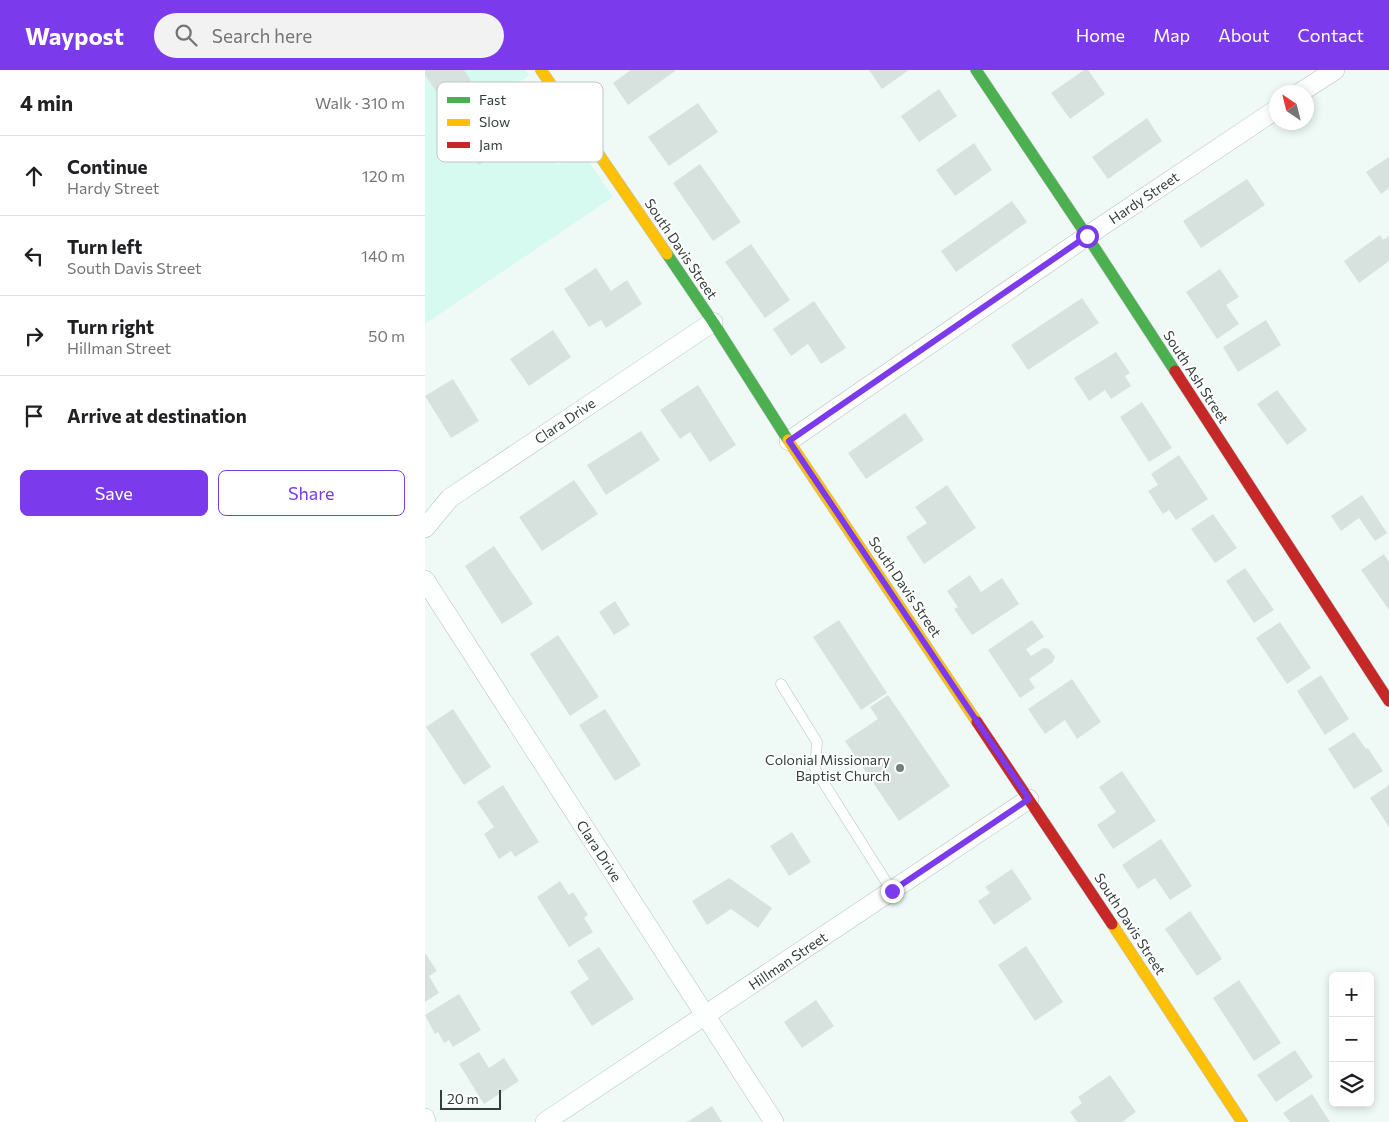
<!DOCTYPE html>
<meta charset="utf-8">
<style>
:root{--surface:#fff;--page:#f2f2f2;--text:#202124;--muted:#757577;--line:#e0e0e0;--accent:#7c3aed}
body{margin:0;font-family:Commissioner,sans-serif;background:var(--page);color:var(--text)}
.controls{position:absolute;right:15px;bottom:15px;display:grid;overflow:hidden;border-radius:8px;box-shadow:0 2px 8px #0003}
.controls button{width:45px;height:45px;display:grid;place-items:center;padding:0;border:0;border-bottom:1px solid var(--line);background:var(--surface);color:var(--text);font:25px sans-serif}
.compass{position:absolute;left:844px;top:15px;width:45px;height:45px;border-radius:50%;background:var(--surface);box-shadow:0 2px 8px #0003;rotate:325deg}
.scale{position:absolute;left:15px;bottom:12px;width:61px;box-sizing:border-box;padding-left:5px;border:2px solid #313e3b;border-top:0;font-size:14px;line-height:18px;white-space:nowrap;color:#313e3b;-webkit-text-stroke:4px #fff;paint-order:stroke}
.stop{position:absolute;width:15px;height:15px;margin:-11px;border:4px solid #7c3aed;border-radius:50%;background:#fff}
.stop.end{background:#7c3aed;border-color:#fff;box-shadow:0 1px 5px #0008}
.list{margin:0;padding:0;list-style:none}
h2{display:flex;justify-content:space-between;align-items:center;height:65px;margin:0;padding:0 20px;font-size:21px}
h2 small{font-size:16px;font-weight:400;color:var(--muted)}
.list li{display:grid;grid-template-columns:32px 1fr auto;gap:15px;align-items:center;box-sizing:border-box;height:80px;padding:0 20px;border-top:1px solid var(--line)}
.list b{display:block;font-size:19px;white-space:nowrap}
.list p{margin:0;font-size:16px;white-space:nowrap;color:var(--muted)}
.list em{font-size:16px;font-style:normal;color:var(--muted)}
.actions{display:flex;gap:10px;padding:15px 20px}
.actions a{flex:1;padding:11px 0;border:1px solid var(--accent);border-radius:8px;text-align:center;font-size:18px;color:var(--accent)}
.actions .main{background:var(--accent);color:#fff}
.icon{flex:none;width:28px;height:28px;fill:none;stroke:currentColor;stroke-width:2;stroke-linecap:round;stroke-linejoin:round}
.map{position:relative;flex:none;width:964px;height:1052px;overflow:hidden}
header{display:flex;align-items:center;gap:30px;box-sizing:border-box;height:70px;padding:0 25px;background:var(--accent);color:#fff}
header strong{font-size:24px}
nav{display:flex;gap:28px;margin-inline-start:auto;font-size:18px}
.search{width:350px;height:45px;background:var(--page);display:flex;align-items:center;gap:12px;box-sizing:border-box;padding:0 18px;border-radius:28px;color:var(--muted);font-size:19px}
main{display:flex}
aside{flex:1;background:var(--surface)}
.map>svg:first-child{display:block}
</style>
<header>
<strong>Waypost</strong>
<div class="search"><svg class="icon" aria-label="search" viewBox="0 0 24 24"><circle cx="10" cy="10" r="6"/><path d="M15 15l6 6"/></svg>Search here</div>
<nav><a>Home</a><a>Map</a><a>About</a><a>Contact</a></nav>
</header>
<main>
<aside>
<h2>4 min<small>Walk · 310 m</small></h2>
<ul class="list">
<li><svg class="icon" aria-label="ahead" viewBox="0 0 24 24"><path d="M12 20V5M6 11l6-6 6 6"/></svg><div><b>Continue</b><p>Hardy Street</p></div><em>120 m</em></li>
<li><svg class="icon" aria-label="left" viewBox="0 0 24 24"><path d="M17 20v-9H6M10 6l-5 5 5 5"/></svg><div><b>Turn left</b><p>South Davis Street</p></div><em>140 m</em></li>
<li><svg class="icon" aria-label="right" viewBox="0 0 24 24"><path d="M7 20v-9h11M14 6l5 5-5 5"/></svg><div><b>Turn right</b><p>Hillman Street</p></div><em>50 m</em></li>
<li><svg class="icon" aria-label="arrive" viewBox="0 0 24 24"><path d="M6 21V4h12l-3 4 3 4H6"/></svg><div><b>Arrive at destination</b></div></li>
</ul>
<div class="actions"><a class="main">Save</a><a>Share</a></div>
</aside>
<div class="map">
<svg width="964" height="1052" viewBox="0 0 964 1052">
<rect width="100%" height="100%" fill="#effaf7"/>
<path fill="#d6f9f0" d="M0,0H101L104,5L81,22L133,95L156,80L188,127L0,254Z"/>
<path fill="#d7e2df" d="M0,0H39L52,20L23,39L0,5Z
M206,0H250V1L203,35L188,13Z
M444,0H484L457,19Z
M659,0H663L680,24L645,49L626,23Z
M514,19L532,46L494,72L476,46Z
M273,33L293,62L244,96L223,67Z
M54,38L73,68L65,72L72,83L54,95L28,55Z
M722,48L737,71L683,109L667,87Z
M549,73L567,100L530,126L511,100Z
M964,87V118L956,124L941,102Z
M275,94L316,152L288,171L248,113Z
M822,109L840,135L776,178L758,151Z
M587,131L602,152L531,202L516,181Z
M955,165L958,170L964,166V191L934,213L919,191Z
M326,174L365,230L340,248L300,192Z
M171,198L186,221L202,210L217,234L181,258L176,250L164,257L139,219Z
M795,199L814,227L801,235L814,254L792,269L761,222Z
M657,228L674,253L603,300L586,275Z
M389,231L421,278L396,294L383,274L366,286L348,259Z
M841,250L856,275L813,302L798,277Z
M128,260L146,287L104,316L85,289Z
M691,282L705,303L700,306L706,316L686,329L680,320L664,331L649,308Z
M28,309L54,351L26,368L0,326Z
M273,315L311,375L285,392L265,362L255,369L235,340Z
M852,320L882,360L862,375L832,334Z
M717,332L747,378L724,392L695,347Z
M480,343L499,370L441,409L423,383Z
M216,361L235,390L181,425L162,395Z
M754,385L783,429L751,450L744,440L738,444L723,421L733,415L726,404Z
M149,410L173,444L117,481L94,447Z
M522,415L551,458L499,494L481,467L502,453L490,437Z
M937,425L962,463L950,471L934,448L916,461L906,446Z
M788,444L812,478L790,493L766,459Z
M69,476L108,534L77,554L40,496Z
M959,484L964,492V540L936,500Z
M820,498L849,540L829,553L801,511Z
M545,505L556,522L577,508L594,534L547,565L529,539L533,537L522,521Z
M190,531L205,555L189,565L174,542Z
M414,550L462,623L436,640L388,567Z
M607,550L619,567L601,579L606,586L619,578L624,579L630,587L628,592L604,609L610,618L595,628L563,580Z
M855,552L886,598L862,614L831,568Z
M133,565L174,627L145,646L105,584Z
M896,605L924,649L900,665L872,621Z
M647,609L676,652L652,669L640,650L620,664L603,639Z
M463,625L525,716L474,751L420,671L453,649L445,637Z
M28,639L66,697L39,715L1,657Z
M180,639L216,695L190,711L154,655Z
M929,662L941,679L943,678L958,701L929,719L903,679Z
M697,701L731,751L688,779L672,755L691,742L674,717Z
M78,715L114,772L90,787L86,781L74,789L59,764L69,757L52,732Z
M964,715V757L945,728Z
M367,762L386,792L364,806L345,776Z
M736,769L767,816L745,830L730,808L713,819L697,795Z
M587,799L607,829L569,855L553,831L565,823L560,817Z
M304,808L347,838L333,858L306,839L282,855L267,831Z
M135,811L144,825L148,822L163,845L159,848L168,862L144,877L112,827Z
M765,841L797,889L772,906L740,859Z
M601,876L638,932L610,951L573,895Z
M174,877L209,929L167,956L145,922L164,909L152,891Z
M0,883L12,901L4,906L14,923L0,932Z
M814,910L856,973L829,991L788,928Z
M34,924L56,960L28,977L24,970L19,973L13,962L10,964L0,945Z
M391,930L409,956L377,978L359,952Z
M870,980L888,1007L851,1032L832,1005Z
M54,982L64,998L79,988L94,1011L59,1034L34,994Z
M685,1005L711,1042L697,1052H652L645,1042L657,1033L653,1027Z
M887,1024L905,1052H865L858,1043Z
M287,1036L297,1052H262Z"/>
<g fill="none" stroke-linecap="round" stroke-linejoin="round">
<g stroke="#b7c1be" stroke-width="11">
<path id="lane" d="M356,614L392,672L390,699L467,821"/>
</g>
<g stroke="#b7c1be" stroke-width="20">
<path id="street" d="M876,22L910,0
M364,371L662,166L852,39
M0,458L25,428L288,252
M0,510L349,1052
M0,1048L1,1052
M120,1052L604,729"/>
</g>
<g stroke="#b7c1be" stroke-width="12">
<path id="fast" d="M551,0L662,166L750,301
M242,184L288,252L363,370"/>
</g>
<g stroke="#b7c1be" stroke-width="12">
<path id="slow" d="M116,0L242,184
M363,370L552,652
M687,854L817,1052"/>
</g>
<g stroke="#b7c1be" stroke-width="12">
<path id="jam" d="M750,301L964,631
M552,652L687,854"/>
</g>
<use href="#lane" stroke="#fdfefe" stroke-width="10"/>
<use href="#street" stroke="#fdfefe" stroke-width="19"/>
<use href="#fast" stroke="#4caf50" stroke-width="11"/>
<use href="#slow" stroke="#ffc107" stroke-width="11"/>
<use href="#jam" stroke="#c62828" stroke-width="11"/>
</g>
<g fill="none" stroke-linecap="round" stroke-linejoin="round">
<path stroke="#7c3aed" stroke-width="6" d="M467,821L604,729L364,371L662,166"/>
</g>
<circle fill="#74807d" stroke="#fff" stroke-width="2" cx="475" cy="698" r="5"/>
<g text-anchor="middle" stroke-width="4" stroke-linejoin="round" paint-order="stroke">
<g font-size="14" fill="#313e3b" stroke="#fff">
<text transform="translate(719 128) rotate(-34)" y="5">Hardy Street</text>
<text transform="translate(256 179) rotate(56)" y="5">South Davis Street</text>
<text transform="translate(771 307) rotate(57)" y="5">South Ash Street</text>
<text transform="translate(140 351) rotate(-34)" y="5">Clara Drive</text>
<text transform="translate(480 517) rotate(56)" y="5">South Davis Street</text>
<text transform="translate(174 781) rotate(57)" y="5">Clara Drive</text>
<text transform="translate(705 854) rotate(57)" y="5">South Davis Street</text>
<text transform="translate(363 891) rotate(-34)" y="5">Hillman Street</text>
</g>
<g font-size="14" fill="#313e3b" stroke="#fff" text-anchor="end">
<text x="465" y="695">Colonial Missionary<tspan x="465" dy="16">Baptist Church</tspan></text>
</g>
</g>
<rect x="12" y="12" width="166" height="80" rx="8" fill="#fff" stroke="#c1c5c4" stroke-width="1"/>
<rect x="22" y="27" width="23" height="6" fill="#4caf50"/>
<rect x="22" y="49" width="23" height="7" fill="#ffc107"/>
<rect x="22" y="72" width="23" height="6" fill="#c62828"/>
<g font-size="14" fill="#313e3b">
<text x="54" y="35">Fast</text>
<text x="54" y="57">Slow</text>
<text x="54" y="80">Jam</text>
</g>
</svg>
<div class="controls">
<button>+</button>
<button>−</button>
<button><svg class="icon" aria-label="layers" viewBox="0 0 24 24"><path d="M12 4l9 5-9 5-9-5zM3 14l9 5 9-5"/></svg></button>
</div>
<svg class="compass" viewBox="-18 -18 36 36"><path d="M0-13l5 13h-10z" fill="#e53935"/><path d="M0 13l5-13h-10z" fill="#757577"/></svg>
<div class="scale">20 m</div>
<div class="stop" style="left:662px;top:166px"></div>
<div class="stop end" style="left:467px;top:821px"></div>
</div>
</main>
